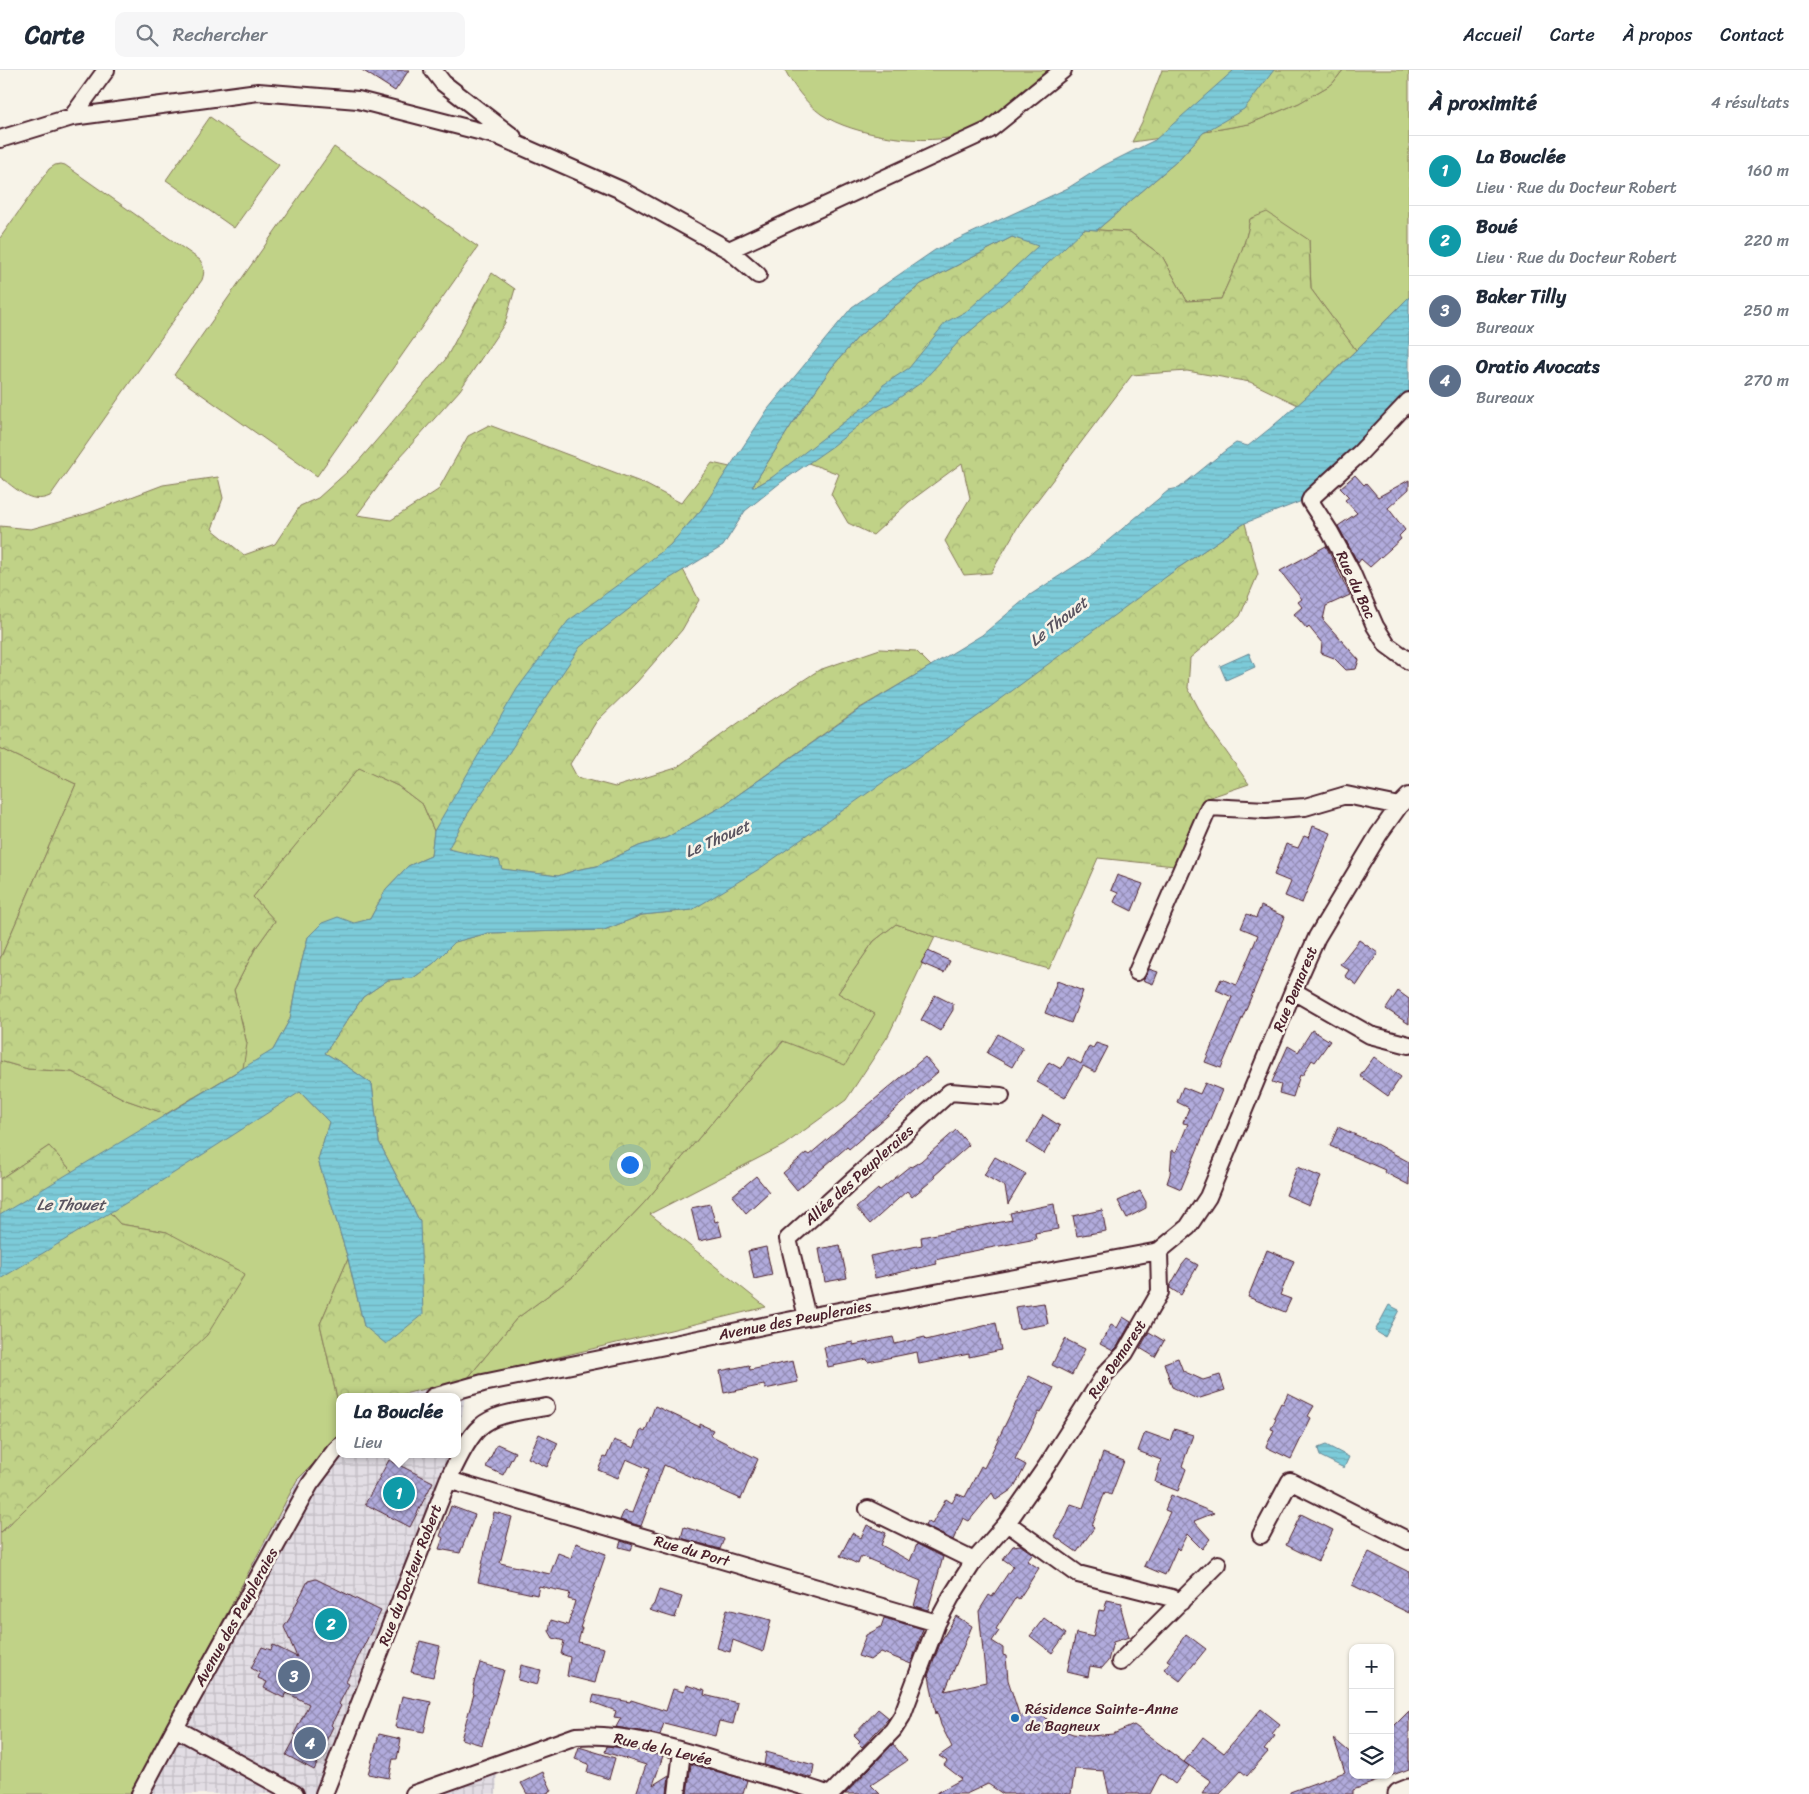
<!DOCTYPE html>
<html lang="fr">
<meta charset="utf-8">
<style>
:root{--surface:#fff;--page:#f6f6f7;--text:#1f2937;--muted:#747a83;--line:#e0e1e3;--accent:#2563eb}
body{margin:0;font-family:Sriracha,sans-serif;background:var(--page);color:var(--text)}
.controls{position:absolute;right:15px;bottom:15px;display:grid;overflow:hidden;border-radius:10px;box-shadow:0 1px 4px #0004}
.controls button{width:45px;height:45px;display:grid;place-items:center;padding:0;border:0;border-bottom:1px solid var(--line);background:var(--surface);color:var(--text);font:25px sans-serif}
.you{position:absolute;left:629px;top:1094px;width:18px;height:18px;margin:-12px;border:4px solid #fff;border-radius:50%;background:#1a73e8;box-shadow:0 0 0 8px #1a73e833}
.badge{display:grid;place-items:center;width:32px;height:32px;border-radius:50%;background:var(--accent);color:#fff;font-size:16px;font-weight:700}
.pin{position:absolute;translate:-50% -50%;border:2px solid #fff;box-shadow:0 1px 5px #0006}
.popup{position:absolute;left:336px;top:1323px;width:125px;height:65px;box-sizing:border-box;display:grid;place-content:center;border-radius:10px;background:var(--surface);filter:drop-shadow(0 1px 4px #0005);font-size:16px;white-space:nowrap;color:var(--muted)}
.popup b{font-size:19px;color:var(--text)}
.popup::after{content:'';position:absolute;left:50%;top:100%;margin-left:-10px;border:10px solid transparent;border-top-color:var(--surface)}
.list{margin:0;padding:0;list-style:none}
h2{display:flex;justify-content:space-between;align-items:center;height:65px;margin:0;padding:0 20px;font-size:21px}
h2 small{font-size:16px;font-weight:400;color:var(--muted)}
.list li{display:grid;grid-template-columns:32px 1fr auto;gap:15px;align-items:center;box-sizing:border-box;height:70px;padding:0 20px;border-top:1px solid var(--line)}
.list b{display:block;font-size:19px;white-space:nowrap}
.list p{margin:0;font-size:16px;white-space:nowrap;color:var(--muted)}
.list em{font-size:16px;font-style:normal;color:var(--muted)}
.icon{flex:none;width:28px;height:28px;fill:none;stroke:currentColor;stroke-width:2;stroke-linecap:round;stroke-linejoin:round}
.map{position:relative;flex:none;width:1409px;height:1724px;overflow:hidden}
header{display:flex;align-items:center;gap:30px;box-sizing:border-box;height:70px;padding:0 25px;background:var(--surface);border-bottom:1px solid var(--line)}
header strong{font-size:24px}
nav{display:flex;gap:28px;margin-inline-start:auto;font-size:18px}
.search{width:350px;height:45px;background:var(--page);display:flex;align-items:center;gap:12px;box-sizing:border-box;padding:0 18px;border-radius:10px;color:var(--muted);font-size:19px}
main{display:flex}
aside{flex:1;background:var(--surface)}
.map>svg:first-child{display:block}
</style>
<header>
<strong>Carte</strong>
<div class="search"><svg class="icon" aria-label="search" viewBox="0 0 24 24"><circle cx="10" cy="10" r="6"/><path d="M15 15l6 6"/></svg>Rechercher</div>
<nav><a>Accueil</a><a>Carte</a><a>À propos</a><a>Contact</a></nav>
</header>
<main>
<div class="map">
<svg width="1409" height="1724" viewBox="0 0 1409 1724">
<defs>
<pattern id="industrial-grid" width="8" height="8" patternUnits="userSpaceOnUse" patternTransform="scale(1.25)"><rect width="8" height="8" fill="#e2dde4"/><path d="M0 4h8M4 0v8" fill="none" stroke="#c3bdc4"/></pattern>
<pattern id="forest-crowns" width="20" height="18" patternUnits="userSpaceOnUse" patternTransform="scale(1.25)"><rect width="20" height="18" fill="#c0d287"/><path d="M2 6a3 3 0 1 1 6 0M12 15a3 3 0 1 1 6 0" fill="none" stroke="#a6b475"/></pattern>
<pattern id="water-rules" width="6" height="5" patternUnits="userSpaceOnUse" patternTransform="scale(1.25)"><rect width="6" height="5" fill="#7ccbd9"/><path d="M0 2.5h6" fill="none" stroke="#6daeba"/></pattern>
<pattern id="building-cross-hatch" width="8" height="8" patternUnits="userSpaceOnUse" patternTransform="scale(1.25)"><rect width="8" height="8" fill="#b1abdc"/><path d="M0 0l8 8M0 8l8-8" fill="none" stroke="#928bb3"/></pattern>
</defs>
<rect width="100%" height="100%" fill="#f7f3e8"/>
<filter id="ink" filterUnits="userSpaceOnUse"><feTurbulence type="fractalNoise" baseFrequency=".02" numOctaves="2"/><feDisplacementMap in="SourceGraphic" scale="10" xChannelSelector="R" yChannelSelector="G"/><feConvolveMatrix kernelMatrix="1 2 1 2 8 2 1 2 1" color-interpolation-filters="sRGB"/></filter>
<g filter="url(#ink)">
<path fill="url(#industrial-grid)" d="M467,1309L458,1376V1327H391Z
M340,1367V1384H456L316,1724H132L297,1410Z
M497,1702L496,1724H438Z"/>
<path fill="#c0d287" stroke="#857859" d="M785,0H1050C1028,19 1006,39 982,54C976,58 971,62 965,64C928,77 853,66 821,44C806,33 793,16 785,0Z
M1343,0H1409V227L1356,280L1311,219L1309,170L1250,149C1246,177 1232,203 1221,229L1187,231L1162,186L1130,162L1097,160L1177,91L1204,62L1249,54L1299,33L1332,14Z
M210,47L279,95L234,158L166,110Z
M334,77L478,177L317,406L174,305Z
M61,94L65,95L200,190C204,197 205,201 202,210L50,426C30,435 16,418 0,407V168L49,99L55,95Z
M0,678L76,714L0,889Z
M359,697L398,716L423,735L434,761L431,786L408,796L386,819L370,849L308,867L297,910L290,949L273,980L300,1022L329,1052L318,1090L348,1189L320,1254L340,1341V1367L297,1410L132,1724H0V1463L10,1455L167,1162L120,1154L49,1076L0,1109V991L28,999L72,1002L126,1030L167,1044L247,974L234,920L255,879L275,851L253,827Z
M896,854L935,867L888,966L846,1030L784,1075L650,1144L766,1237L467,1309L516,1249L573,1207L644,1133L752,1005L784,971L838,923L874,871Z"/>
<path fill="url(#forest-crowns)" stroke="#857859" d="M1162,0H1343L1332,14L1299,33L1249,54L1204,62L1132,72L1143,50Z
M1267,142L1309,170L1311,219L1356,280L1298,335L1250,312L1187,301L1132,305L1020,453L991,503L964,505L945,471L970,428L962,393L909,432L873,465L848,453L831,424L839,404L808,393L771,408L755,417H752L792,354L832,297L858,267L921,214L1012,167L1038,175L1084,159L1130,162L1162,186L1187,231L1221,229C1232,203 1246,177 1250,149Z
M492,203L515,219L505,253L460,320L400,387L357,445L391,450L438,420L468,366L489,355L643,413L681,433L712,393L730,397L701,440L670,475L699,530L682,560L637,612L596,652L570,694L577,707L615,717L676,698L741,651L819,600L880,579L916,581L931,596L860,638L721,737L666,768L639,776L597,796L576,800L558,806L501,799L499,790L452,781L434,761L423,735L398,716L359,698L253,827L275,851L255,879L234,920L247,974L243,998L166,1044L126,1030L72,1002L28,999L0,991V889L76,714L0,678V456L31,459L89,443L163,415L218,407L223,428L212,459L244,485L275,474L300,436L318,428L357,393L445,290Z
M1245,453L1258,504L1240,546L1190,588L1188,618L1208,656L1249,714L1205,729L1175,796L1098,788L1049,899L935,867L896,854L874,871L838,923L875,944L845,995L783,971L752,1005L644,1133L573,1207L516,1249L467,1309L391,1327H340V1341L320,1254L348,1189L364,1256L420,1152L379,1072L372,1014L345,995L325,983L363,927L388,910L413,908L434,893L455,872L488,863L604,860L642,845L692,840L1178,498Z
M49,1076L120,1154L167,1162L245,1204L207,1265L0,1463V1109Z"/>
<path fill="url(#water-rules)" stroke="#688693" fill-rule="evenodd" d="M1234,0H1274L1244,39L1203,63L1177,91L1097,160L1084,159L1025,215L962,268L922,312L893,332L877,341L833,376L780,413L745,441L723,476L664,512L580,577L467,745L448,779L499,790L502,799L558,806L576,800L597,796L639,776L666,768L721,737L861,638L982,565L1030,525L1087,488L1169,420L1179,418L1226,380L1236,373L1248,376C1306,331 1358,279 1409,227V322L1302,431L1245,453L1178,498L978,646L759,799L692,840L642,845L604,860L488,863L455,872L434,893L413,908L388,910L363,927L325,983L345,995L372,1014L379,1072L420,1152L423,1244L386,1274L364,1256L348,1189L318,1090L329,1052L300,1022L149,1119L0,1209V1145L273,980L290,949L297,910L308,867L322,853L338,847L354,853L370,849L386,819L408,796L431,786L434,761L517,619L568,551L634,503L670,475L701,440L768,339L852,237L935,180L1068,118L1103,96L1155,70ZM1012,167L1038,176L967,241L946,252L909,298L883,315L873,330L771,408L755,417H752L792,354L832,297L858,267L921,214Z
M1249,583L1255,597L1226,610L1220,596Z
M1389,1235L1399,1240L1385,1267L1375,1261Z
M1326,1375L1349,1387L1344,1398L1320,1386L1318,1378Z"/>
<path fill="url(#building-cross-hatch)" stroke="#4a1f2b" d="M362,0H409L395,21Z
M1355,405L1364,415L1366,413L1378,427L1409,410V419L1388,438L1405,460L1399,466L1401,469L1370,497L1361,489L1358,493L1338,456L1357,443L1345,430L1349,427L1340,418Z
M1326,476L1350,525L1326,536L1323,550L1359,590L1356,599L1346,600L1334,588L1321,583L1322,573L1309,557L1307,559L1294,544L1302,537L1298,532L1302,529L1280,501Z
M1313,756L1331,763L1302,833L1285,826L1291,812L1274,805L1286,774L1298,778L1304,766L1309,768Z
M1117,805L1143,814L1132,841L1114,832L1118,823L1111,820Z
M1261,836L1285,847L1221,998L1205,992L1232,927L1216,920L1221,909L1237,915L1258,865L1241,858L1247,844L1256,848Z
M1359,870L1378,883L1357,915L1345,906L1349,900L1340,894Z
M928,881L950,891L944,903L921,893Z
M1149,899L1158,902L1153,914L1143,910Z
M1057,911L1083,921L1071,953L1045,943Z
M1398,921L1409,929V954L1386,939Z
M935,925L953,934V940L940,961L921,950Z
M1312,960L1330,971L1315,992L1312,990L1302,1006L1300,1005L1293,1027L1279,1023L1281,1015L1272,1012L1288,976L1298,982Z
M998,964L1023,978L1012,997L987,983Z
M1096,973L1108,977L1095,1002L1083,996L1065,1028L1037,1012L1049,992L1061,999L1068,987L1081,994L1089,976L1093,978Z
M925,987L938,1002L849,1079L847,1077L797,1120L783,1103L806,1083L809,1085Z
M1374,987L1401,1007L1388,1026L1360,1006Z
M1205,1013L1222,1020L1181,1119L1167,1113L1170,1104L1172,1080L1176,1082L1188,1054L1183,1053L1189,1038L1177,1032L1183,1017L1200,1024Z
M1043,1045L1060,1056L1044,1084L1027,1073Z
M1338,1057L1376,1074L1409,1092V1115L1384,1102L1385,1100L1330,1076Z
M956,1060L969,1075L934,1106L935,1108L912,1127L907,1121L870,1154L856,1138L878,1119L879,1121L910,1096L911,1097L921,1091Z
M995,1087L1026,1104L1008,1134L1005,1117L984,1105Z
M1297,1097L1321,1107L1309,1135L1286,1125Z
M756,1106L769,1122L746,1143L732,1126Z
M1140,1121L1146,1132V1138L1127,1148L1118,1131Z
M710,1134L715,1152L718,1151L722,1166L699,1171L691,1138Z
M1054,1134L1058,1159L1035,1163L1036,1169L958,1184V1185L935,1190L937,1194L875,1208L870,1186L922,1175L921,1167L1012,1150L1010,1143Z
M1102,1140L1106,1161L1077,1166L1073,1146Z
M840,1175L847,1208L825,1212L819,1179Z
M766,1177L772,1205L754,1209L748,1181Z
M1267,1180L1294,1191L1280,1225L1291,1229L1285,1242L1248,1227Z
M1187,1189L1198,1195L1181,1225L1170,1218V1216L1182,1195Z
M1044,1233L1048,1254L1019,1259L1015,1237Z
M1123,1247L1131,1252L1117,1277L1113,1281L1100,1274L1111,1255L1117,1258Z
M996,1253L1001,1280L969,1287V1284L919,1294L917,1282L868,1292L867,1289L828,1297L824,1277L853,1272V1275L893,1267L895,1274L925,1267L926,1270Z
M1149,1262L1164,1271L1155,1287L1140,1278Z
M1065,1269L1085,1279L1072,1305L1052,1295Z
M1178,1288L1183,1301L1203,1310L1220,1305L1225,1320L1197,1329L1172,1317L1164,1293Z
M793,1291L798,1312L765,1319L764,1315L724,1323L720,1301L749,1295L750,1300Z
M1029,1306L1054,1318L1041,1343L1039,1342L1015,1389L1026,1395L1014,1418L996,1430L992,1423L969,1451L963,1448L953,1470L925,1456L927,1451L932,1454L946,1429L952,1433L957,1424L965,1427L981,1396L984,1398Z
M1288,1323L1314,1336L1308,1346L1311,1348L1291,1389L1266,1377L1274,1360L1271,1359L1276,1348L1274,1347L1281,1333L1283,1334Z
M655,1336L700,1357V1354L713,1360L710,1365L758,1389L741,1429L664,1395L641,1456L620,1450L624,1441L632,1443L649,1399L626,1389L618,1408L598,1400L604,1387L606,1388L614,1370L634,1378L641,1360L645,1362Z
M1174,1359L1193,1365L1182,1396L1186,1399L1178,1421L1155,1412L1161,1390L1138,1381L1145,1362L1170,1371Z
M539,1364L558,1373L547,1397L528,1388Z
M497,1374L515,1382L503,1405L486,1397Z
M1103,1383L1124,1391L1111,1425L1105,1422L1092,1456L1094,1458L1077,1482L1054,1466L1065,1449L1071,1434L1083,1438Z
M389,1390L433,1412L410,1457L365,1434Z
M1171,1425L1214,1443L1194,1451L1210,1469L1202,1479L1187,1464L1179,1480L1177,1478L1165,1505L1144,1496L1170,1442L1165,1440Z
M451,1436L475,1445L460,1483L439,1479L443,1468L440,1466Z
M494,1442L512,1447L500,1493L550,1504L558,1483L571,1488L576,1473L606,1484L580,1558H582L578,1572L604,1578L595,1613L567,1606L570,1587L561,1584L564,1571L553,1568L549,1561L551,1550L568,1555L575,1531L568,1529L570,1523L539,1516L537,1525L478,1512Z
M1301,1444L1333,1460L1318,1491L1286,1475Z
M867,1455L886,1463L881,1475L910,1491L917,1474L943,1487L928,1540L914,1536L921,1511L861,1486L858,1494L840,1486L852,1463L861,1468Z
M684,1457L724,1469L720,1479L681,1468Z
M621,1471L633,1475L631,1480L619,1477Z
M1020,1475L1033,1484L1027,1491L1039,1498L1019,1529L1016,1527L996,1559L999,1561L992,1571L1003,1578V1585L1006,1586L1008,1610L1020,1647L1034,1636L1052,1654L1062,1660L1073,1664L1091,1666L1113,1664L1134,1655L1189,1696L1175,1714L1161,1703L1150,1724H1109L1104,1701L1075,1699L1071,1724H1003L988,1714L966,1724H935L962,1709L944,1695L947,1691L939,1686L952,1677L941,1655L937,1641L936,1644L929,1606H928L941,1571L956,1546L972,1556L945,1621L986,1612L979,1541L989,1525L992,1527L1013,1496L1003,1489L1013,1476Z
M1369,1482L1409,1502V1543L1352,1515Z
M316,1509L381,1541L346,1612L349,1614L339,1634L341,1636L331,1655L333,1657L323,1677L325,1678L314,1700L286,1685L297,1665L294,1664L309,1634L287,1623L284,1628L264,1618L267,1612L258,1608L260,1603L251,1598L262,1577L271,1580L273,1575L297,1587L284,1557L291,1546V1544L308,1511Z
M659,1520L682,1527L675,1548L649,1540L654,1534Z
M1107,1530L1122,1533L1121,1538L1129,1567L1113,1572L1108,1591L1102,1598L1090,1596L1088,1607L1067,1602L1076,1563L1093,1567L1099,1540L1104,1541Z
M727,1539L771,1550L763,1582L733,1570L730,1582L717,1578Z
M884,1548L923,1559L911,1594L881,1582L870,1590L858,1586L866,1565L881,1557Z
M1044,1548L1066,1564L1052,1583L1030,1566Z
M1186,1564L1206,1579L1180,1611L1164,1599L1170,1592L1167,1590Z
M420,1571L440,1576L433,1607L411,1602Z
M480,1593L504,1600L482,1675L461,1669L474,1624L473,1623L474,1616H473Z
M521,1595L541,1600L537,1615L518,1610Z
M686,1615L705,1621L704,1625L738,1633L733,1654L719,1651L715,1666L664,1653L660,1665L616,1657L621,1648L614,1647L616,1641L592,1632L594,1625L630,1632L631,1630L666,1641L673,1619L684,1622Z
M402,1626L431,1632L424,1662L395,1657Z
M878,1639L889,1648L862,1677L858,1673L860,1671L854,1665Z
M1261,1639L1280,1654L1272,1664L1275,1666L1264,1680L1268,1682L1247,1706L1241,1701L1220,1724H1202L1211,1711L1184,1692L1203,1667L1224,1683Z
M1409,1641V1699L1390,1706V1660Z
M379,1664L401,1669L397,1689H393L389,1708L368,1704Z
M1334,1669L1353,1685V1705H1388V1707L1353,1720V1724H1290V1722L1345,1702Z
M893,1674L907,1691L871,1715L880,1724H845Z
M607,1676L637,1680L663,1686L653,1715L669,1705L667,1724H636L646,1695L605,1682Z
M579,1677L615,1688L609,1709L587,1702L589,1694L575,1689Z
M766,1682L814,1695L812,1708L764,1695Z
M691,1694L747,1710L743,1724H687Z
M543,1702L552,1721L544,1724H527L521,1713Z"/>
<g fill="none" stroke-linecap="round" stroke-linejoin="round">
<g stroke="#4a1f2b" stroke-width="20">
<path id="minor" d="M433,0L443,13L513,67
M72,47L106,0
M0,69L72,47L258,22L358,30L498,66L621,120L729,180L758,205
M729,180L989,60L1063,0
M1409,331L1359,384L1312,427L1310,431L1330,462L1351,501L1375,556L1387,575L1409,591
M1137,902L1209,737L1266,740L1305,737L1346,725L1399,736
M1293,921L1370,965L1409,975
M807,1247L788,1169L950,1022L1001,1026
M433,1327L483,1313L807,1247L1159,1181L1188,1157L1208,1127L1293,921L1317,867L1379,764L1399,736L1409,726
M448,1410L937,1553
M868,1439L974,1491
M1007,1453L1078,1504L1172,1528L1181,1532
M1261,1465L1290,1411L1409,1471
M1120,1592L1218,1494
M175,1658L295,1724
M140,1724L175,1658L310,1414L334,1382L340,1376
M324,1724L448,1410C455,1395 467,1368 480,1357C496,1342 526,1341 546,1337
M414,1724L576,1666C632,1662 689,1683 743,1699C770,1707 799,1714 827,1724
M677,1724L682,1681
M831,1724L893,1660L902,1646L937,1553L951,1527L974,1491L1007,1453L1046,1397L1105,1304L1125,1283L1160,1222L1159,1181"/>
</g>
<g stroke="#4a1f2b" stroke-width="25">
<path id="major" d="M1399,1724L1409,1720"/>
</g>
<use href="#minor" stroke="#f7f3e8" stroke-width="16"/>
<use href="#major" stroke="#f7f3e8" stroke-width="21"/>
</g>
</g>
<circle fill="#1f6fb2" stroke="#f7f3e8" stroke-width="2" cx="1015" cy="1648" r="5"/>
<g text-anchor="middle" stroke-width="5" stroke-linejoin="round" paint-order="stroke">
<g font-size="15" fill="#4a1f2b" stroke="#f7f3e8">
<text transform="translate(1356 515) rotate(65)" y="5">Rue du Bac</text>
<text transform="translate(1295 919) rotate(-67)" y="5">Rue Demarest</text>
<text transform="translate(859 1105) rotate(-42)" y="5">Allée des Peupleraies</text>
<text transform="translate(795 1250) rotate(-11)" y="5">Avenue des Peupleraies</text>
<text transform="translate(1117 1289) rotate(-56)" y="5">Rue Demarest</text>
<text transform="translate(692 1481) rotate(16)" y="5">Rue du Port</text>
<text transform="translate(410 1505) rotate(-69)" y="5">Rue du Docteur Robert</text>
<text transform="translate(236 1547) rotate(-61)" y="5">Avenue des Peupleraies</text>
<text transform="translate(663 1679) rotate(13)" y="5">Rue de la Levée</text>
</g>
<g font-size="15" fill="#4a1f2b" stroke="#f7f3e8" text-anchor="start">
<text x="1025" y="1644">Résidence Sainte-Anne<tspan x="1025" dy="17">de Bagneux</tspan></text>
</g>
<g font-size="16" font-style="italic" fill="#59535f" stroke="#f7f3e8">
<text transform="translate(1058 551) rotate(-38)" y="6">Le Thouet</text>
<text transform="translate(717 768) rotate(-24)" y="6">Le Thouet</text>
<text x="71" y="1140">Le Thouet</text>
</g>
</g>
</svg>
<div class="controls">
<button>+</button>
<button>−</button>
<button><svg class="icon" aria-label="layers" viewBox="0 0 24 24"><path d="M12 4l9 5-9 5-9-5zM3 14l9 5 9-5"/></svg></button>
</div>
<div class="you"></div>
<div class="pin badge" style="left:399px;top:1423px;background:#0f9aa8">1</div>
<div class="popup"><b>La Bouclée</b>Lieu</div>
<div class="pin badge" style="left:331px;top:1554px;background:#0f9aa8">2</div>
<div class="pin badge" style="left:294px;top:1606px;background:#5c6f8a">3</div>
<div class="pin badge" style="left:310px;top:1673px;background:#5c6f8a">4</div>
</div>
<aside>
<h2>À proximité<small>4 résultats</small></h2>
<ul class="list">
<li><span class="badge" style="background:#0f9aa8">1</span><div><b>La Bouclée</b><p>Lieu · Rue du Docteur Robert</p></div><em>160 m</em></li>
<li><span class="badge" style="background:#0f9aa8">2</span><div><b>Boué</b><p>Lieu · Rue du Docteur Robert</p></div><em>220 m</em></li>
<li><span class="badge" style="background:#5c6f8a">3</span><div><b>Baker Tilly</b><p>Bureaux</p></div><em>250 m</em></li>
<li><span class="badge" style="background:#5c6f8a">4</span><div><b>Oratio Avocats</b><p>Bureaux</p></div><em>270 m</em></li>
</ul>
</aside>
</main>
